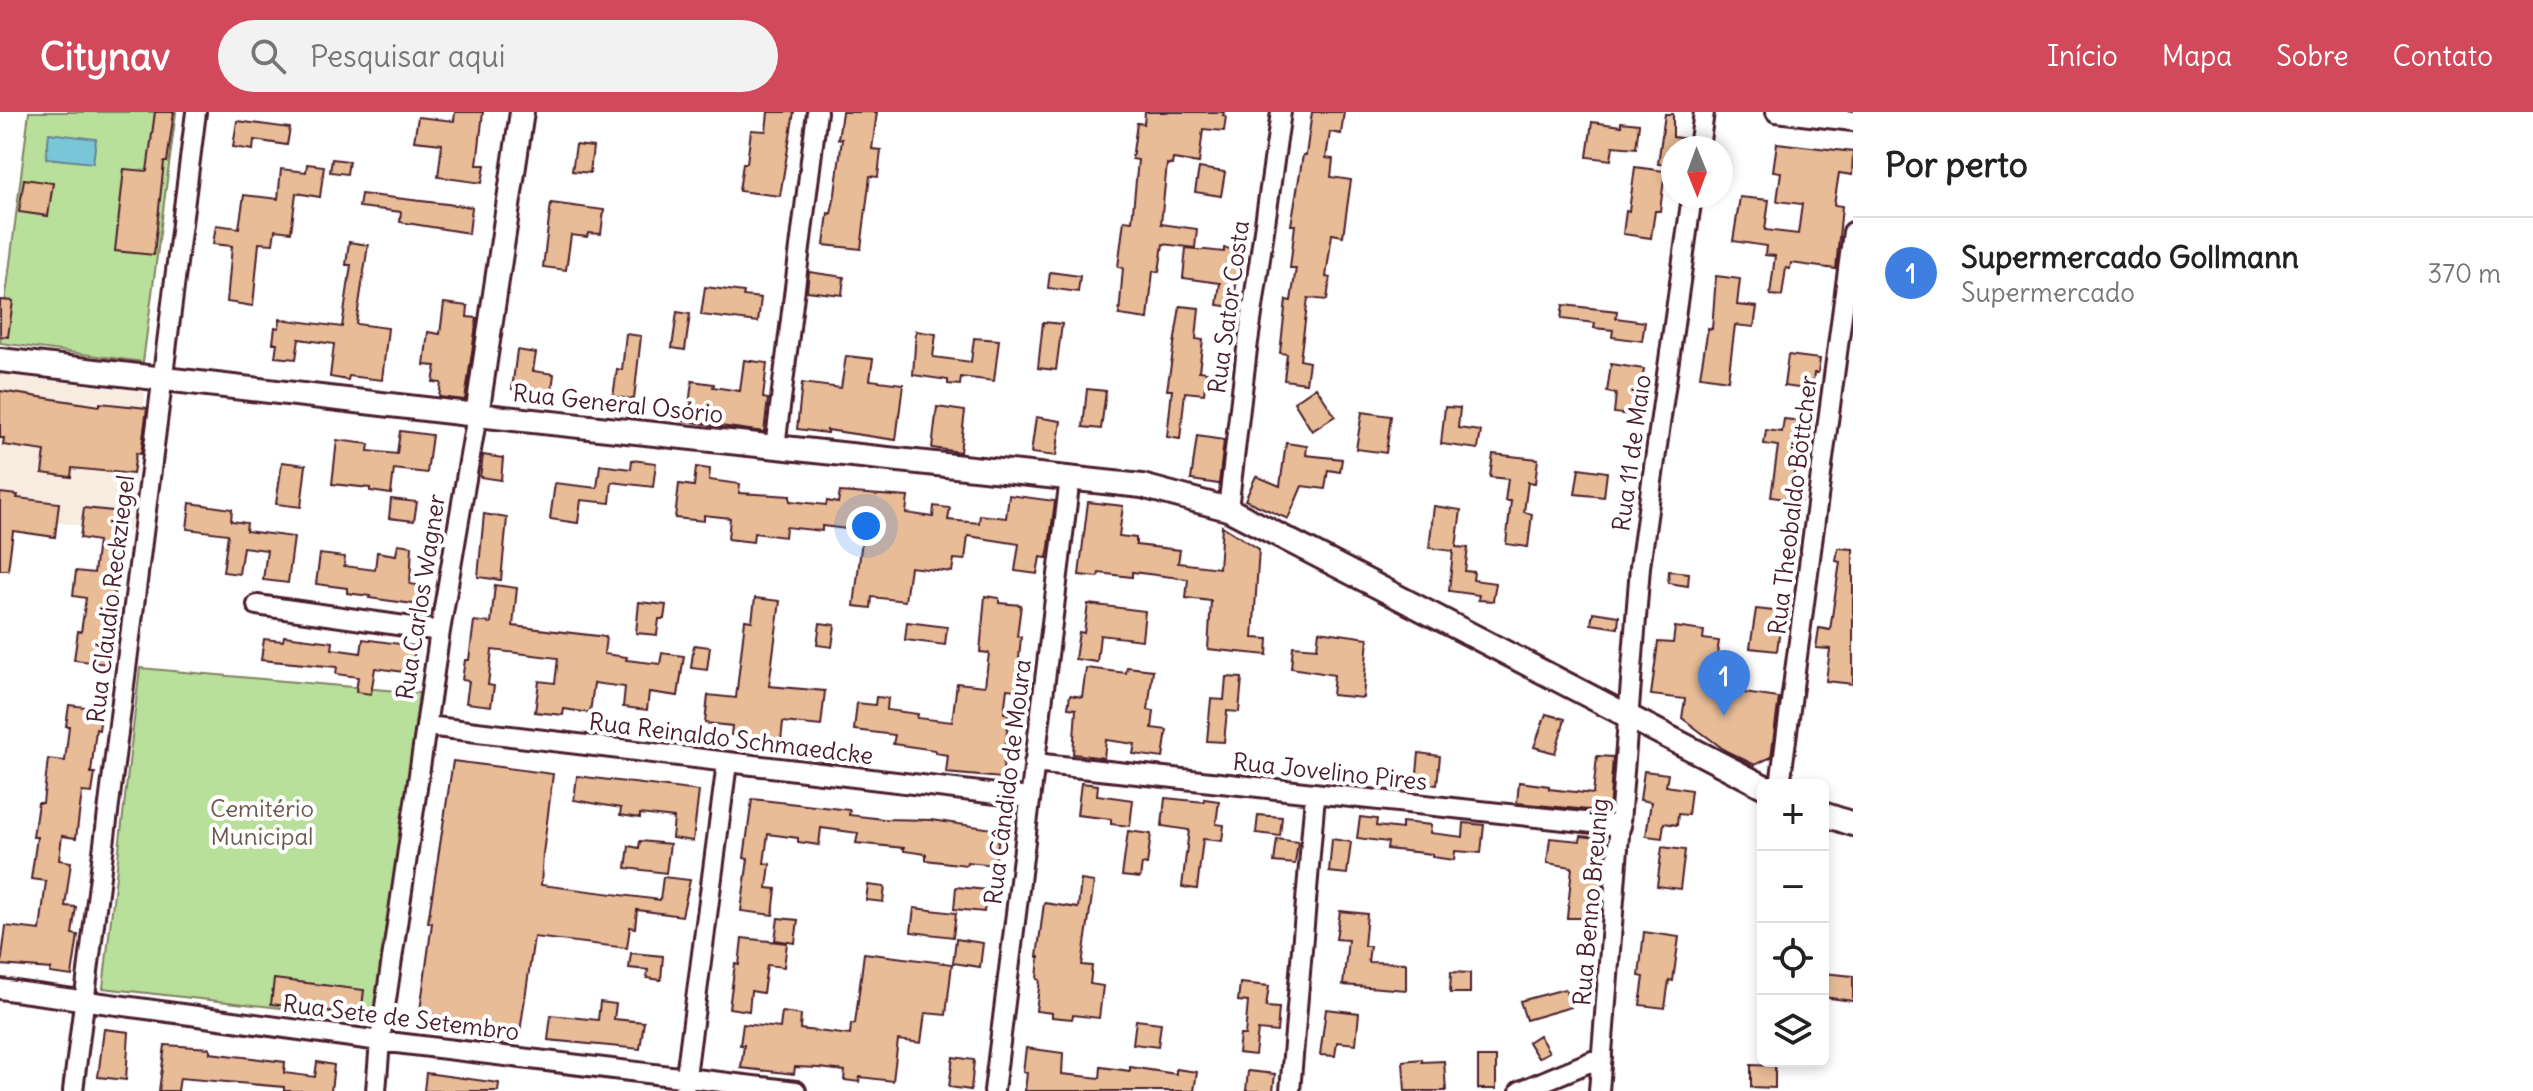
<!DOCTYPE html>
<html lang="pt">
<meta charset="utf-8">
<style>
:root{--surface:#fff;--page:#f2f2f2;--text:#222;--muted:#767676;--line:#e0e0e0;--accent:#d1495b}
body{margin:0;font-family:Delius,sans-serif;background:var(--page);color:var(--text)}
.controls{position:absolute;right:24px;bottom:24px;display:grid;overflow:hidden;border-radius:12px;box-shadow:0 4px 12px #0003}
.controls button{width:72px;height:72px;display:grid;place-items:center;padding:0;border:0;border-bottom:2px solid var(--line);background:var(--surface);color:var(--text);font:40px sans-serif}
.compass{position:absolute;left:1661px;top:24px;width:72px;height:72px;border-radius:50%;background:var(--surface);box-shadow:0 4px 12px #0003;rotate:179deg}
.you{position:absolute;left:866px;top:414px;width:28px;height:28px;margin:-20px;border:6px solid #fff;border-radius:50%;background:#1a73e8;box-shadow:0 0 0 12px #1a73e833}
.badge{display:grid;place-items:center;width:52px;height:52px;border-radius:50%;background:var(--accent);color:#fff;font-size:26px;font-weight:700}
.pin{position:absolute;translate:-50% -66px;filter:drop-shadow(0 2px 4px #0008)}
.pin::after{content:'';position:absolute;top:42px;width:28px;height:24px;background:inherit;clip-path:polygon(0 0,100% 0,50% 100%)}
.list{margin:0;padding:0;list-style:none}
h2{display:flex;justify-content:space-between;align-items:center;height:104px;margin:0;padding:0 32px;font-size:34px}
h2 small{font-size:26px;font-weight:400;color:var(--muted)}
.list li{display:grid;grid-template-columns:52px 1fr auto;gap:24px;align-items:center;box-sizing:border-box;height:112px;padding:0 32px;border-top:2px solid var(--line)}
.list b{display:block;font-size:30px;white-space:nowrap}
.list p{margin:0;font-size:26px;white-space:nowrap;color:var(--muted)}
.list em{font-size:26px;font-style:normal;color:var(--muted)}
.icon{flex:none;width:44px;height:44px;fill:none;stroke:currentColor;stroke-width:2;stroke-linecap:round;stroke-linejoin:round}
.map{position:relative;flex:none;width:1853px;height:979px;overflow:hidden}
header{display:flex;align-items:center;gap:48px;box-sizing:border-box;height:112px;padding:0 40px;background:var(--accent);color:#fff}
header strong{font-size:38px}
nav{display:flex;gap:44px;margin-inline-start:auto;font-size:28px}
.search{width:560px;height:72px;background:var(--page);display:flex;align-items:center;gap:20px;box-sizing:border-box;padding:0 28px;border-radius:44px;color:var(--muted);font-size:30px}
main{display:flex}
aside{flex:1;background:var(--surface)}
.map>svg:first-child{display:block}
</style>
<header>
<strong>Citynav</strong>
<div class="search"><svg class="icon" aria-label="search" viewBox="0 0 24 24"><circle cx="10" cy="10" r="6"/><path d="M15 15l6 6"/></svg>Pesquisar aqui</div>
<nav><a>Início</a><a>Mapa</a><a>Sobre</a><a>Contato</a></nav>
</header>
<main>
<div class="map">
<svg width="1853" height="979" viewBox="0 0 1853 979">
<rect width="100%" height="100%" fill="#fff"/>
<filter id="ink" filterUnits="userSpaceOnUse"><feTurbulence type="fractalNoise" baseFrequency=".0125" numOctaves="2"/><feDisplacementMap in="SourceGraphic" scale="16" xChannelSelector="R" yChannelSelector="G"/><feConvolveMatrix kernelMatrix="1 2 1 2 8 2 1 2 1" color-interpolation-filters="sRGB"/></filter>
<g filter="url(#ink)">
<path fill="#f8ebe0" d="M0,263L145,280L130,420L0,403Z"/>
<path fill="#b9e09b" stroke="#828063" stroke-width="2" d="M29,0H176L143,250L0,231Z
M140,556L419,581L379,907L103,876Z"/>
<path fill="#7ac6d9" stroke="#678393" stroke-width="2" d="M49,21L96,27L93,51L46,46Z"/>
<path fill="#e7bc97" stroke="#4a1f2b" stroke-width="2" d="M155,0H174L167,50H164L154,143L115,139L124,57L147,59Z
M455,0H483L477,53H485L482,71L438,65L442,32L414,29L418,5L454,9Z
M768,0H794L780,84L739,79L743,51H747L751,18L766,19Z
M842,0H877L872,37L881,38L878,65L870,64L861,137L824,133L828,101L831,102L835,82L842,27H838Z
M1145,0H1224L1223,3L1226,4L1224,19L1203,17L1199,51L1173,47L1172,53L1167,52L1161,112L1197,117L1195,136L1163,132L1159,160L1153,159L1148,207L1119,203L1123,156L1118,155L1124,108L1132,109L1138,48L1132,47L1137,11L1144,12Z
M1312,0H1344L1341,22L1330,20L1326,46L1333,47L1331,65L1351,68L1343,124L1332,122L1326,165L1330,166L1327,188L1308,186L1300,248L1309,250L1306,271L1284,268L1287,242L1280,241L1286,188L1291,189L1296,156H1290L1295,113H1291L1303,43H1306Z
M1665,2H1673V25L1688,27L1687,36H1673V54L1658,52Z
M237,9L290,16L287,33L254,28L253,38L233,35Z
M1592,10L1621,14V10L1639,12L1636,36L1613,34L1611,48L1587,45Z
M1777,31L1853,40L1852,63L1839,61L1834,93L1842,94L1836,157L1791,151L1790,157L1786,156L1782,184L1770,183L1775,144L1765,143L1766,134L1733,129L1740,85L1769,88L1765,118L1798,122L1802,92L1777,89L1781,60L1773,59Z
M576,33L593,35L590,61L572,59Z
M332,47L349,49L347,62L330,60Z
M307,52L324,54L320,85L296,81L291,120L275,118L273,132L259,131L253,194L227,190L232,134L213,132L216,113L239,116L244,83L278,87L281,57L306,60Z
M1635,55L1665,59L1660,99H1655L1651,126L1623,122L1626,98L1629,99Z
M1199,56L1225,60L1221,84L1195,80Z
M24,67L53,71L48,104L19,100Z
M361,82L472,95L469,121L400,110L401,100L359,95Z
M551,91L604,98L601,122L588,121L587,125L571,123L566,158L543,155Z
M349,130L368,133L356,212L388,216L382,268L349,264L348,268L330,265L334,232L299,227L296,247L275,245L277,231H273L275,215L279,216L280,207L342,215L351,153H346Z
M1186,136L1224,140V136L1241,138L1233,195L1217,193L1220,171L1183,166Z
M809,160L844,165L842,183L807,179Z
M1050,160L1080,164L1078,180L1048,176Z
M1716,164L1740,167L1737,193L1757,195L1754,215L1735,213L1728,268L1700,264L1708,216L1712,217Z
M705,175L744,180L743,184L761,186L758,210L701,203Z
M0,188L13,189L8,225L0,224Z
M444,191L468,194L467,205L477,206L465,288L439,285L441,271L433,270L436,254L424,253L428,220L440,222Z
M1563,193L1617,199L1616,206L1645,210L1642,229L1612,225L1613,218L1594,216L1595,211L1561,207Z
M1180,194L1199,196L1196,227L1203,228L1199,259L1207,260L1204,282L1185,280L1180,327L1167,325L1172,278H1167Z
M677,200L690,202L685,238L672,236Z
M1043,210L1062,212L1056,258L1038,256Z
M916,219L936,222L933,245L971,250L974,226L999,228L994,269L961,265L960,273L948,272V268L913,263Z
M626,222L641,224L634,287L613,285L617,257L622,258Z
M517,238L536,241L533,259L554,262L550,293L537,291L538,280L512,277Z
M1788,243L1820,247L1818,261H1814L1812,278L1784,274Z
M846,244L873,247L870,268L903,272L896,328L827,318V321L797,317L802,271L841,276Z
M744,248L767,251L763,286L768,287L764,320L684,309L686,294H689L692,269L714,272L713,275L740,279Z
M1611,252L1644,257L1637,304L1614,301L1616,282L1607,280Z
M1316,275L1335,304L1312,319L1294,290Z
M1087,277L1106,279L1101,317L1083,315Z
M0,279L100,294V291L147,296L141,342L136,341L133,362L72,356L71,365L42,361L45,339L3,333L4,326H0Z
M937,295L965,299L960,340L932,336Z
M1445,295L1460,296L1458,316L1481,319L1478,337L1441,332Z
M1362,300L1391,304L1386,341L1356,337Z
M1036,305L1061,309L1056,344L1031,341Z
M1784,307L1811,310L1807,338L1797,336L1793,369L1803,370L1801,389L1771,385L1778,334L1764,332L1766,318L1782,320Z
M400,319L432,323L427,361L394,357L391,382L370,379V376L332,372L337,328L369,332L368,339L397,342Z
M1197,324L1224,328L1219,372L1191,368Z
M1286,331L1307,334L1306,343L1342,347L1340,360L1328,358L1325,377L1302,374L1288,407L1245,388L1256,364L1280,374Z
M1493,342L1538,347L1535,371L1528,370L1524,400L1532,402L1528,435L1506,432L1511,389H1505L1508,367L1490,365Z
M483,343L503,346L501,368L480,365Z
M632,348L656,351L653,375L612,370L610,391L581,388L578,411L550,407L555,371L597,376L600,353L631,357Z
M282,350L306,353L301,395L276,392Z
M696,355L710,357L709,368L740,372L739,381L790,384V389L826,393L827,389L838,391L840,380L908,385L906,401L933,405L934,394L950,396L948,408L979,411L980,403L1006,406L1009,383L1055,389L1049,435L1047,446L1040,445L1037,462L1015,459L1019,432L968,424L965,448L954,447L952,460L910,455L905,489L872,485L871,496L854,494L863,419L822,414V419L786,415L785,425L754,421L753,430L728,427L730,406L704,403V409L675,406L679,372L694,374Z
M1579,356L1607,360L1604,385L1575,382Z
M0,381L18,383L17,386L59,391L55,425L13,419L8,458H0Z
M391,387L417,390L414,409L389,406Z
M1088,390L1123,394L1119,424L1136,426V433L1180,438L1178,451L1219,456L1222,414L1259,437L1253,526L1268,527L1267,543L1208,537L1211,489L1186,486L1188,467L1132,460V465L1099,461L1098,465L1079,463Z
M190,391L232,397L231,409L247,411L246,419L294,425L288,471L263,468L267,438L243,435L239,462L223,460L228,422L187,417Z
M1434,394L1461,398L1456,435L1468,436L1465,459L1474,460L1473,468L1496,471L1493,489L1478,488L1479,483L1449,479L1453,439L1429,436Z
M84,396L122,400L111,464H116L107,552L74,548L78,519L81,520L86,486L73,484L76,459L94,461L98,429L80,426Z
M484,402L507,406L501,468L478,465Z
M398,432L412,434L410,472L423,474L421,493L369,486L370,484L347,481V476L316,472L320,442L345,445L344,454L375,458L377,440L396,443Z
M1838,436L1853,437V572L1826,569L1830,537L1816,536L1819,516L1830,518L1840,450L1836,449Z
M1669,459L1689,461L1688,474L1668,471Z
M495,473L517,476L513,514L606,525L604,542L627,545L626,548L660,552L662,541L684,544L678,584L649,580L647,598L623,595L625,575L594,571L590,601L564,597L563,603L535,600L539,569L555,571L558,546L492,538L488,573L494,574L491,594L466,591L469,569L462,568L465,548H469L474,509L491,511Z
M985,484L999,486V491L1021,493L1017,524L1021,525L1016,578L1007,577L1004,601L1009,602L1002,666L946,661L948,643L935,641V638L893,632L895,623L854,618L857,591L875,593L876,585L888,586L887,598L918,602L917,606L952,610L957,571L985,574L989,541L980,540Z
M755,486L780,489L769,574L825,579L821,614L783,610L781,629L731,623L732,614L705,611L708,583L736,586L745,508L752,509Z
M639,490L666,493L664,507H659L657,523L636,521Z
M1088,492L1145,499L1142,528L1100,523L1097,550L1075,547L1079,520L1084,521Z
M1756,497L1782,500L1777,539L1750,536Z
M1593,500L1619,504L1618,516L1591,512Z
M907,510L947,515L945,533L905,528Z
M820,511L835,513L832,535L817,533Z
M1675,515L1704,519L1703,527L1719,529L1717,543L1741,546L1737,580L1779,586L1771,645L1755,653L1726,639L1682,606L1685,587L1651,583L1658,530L1673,531Z
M1319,519L1368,526L1363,586L1332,583L1334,563L1291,556L1293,534L1317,536Z
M284,524L333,530L332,537L361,541L363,527L415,534L412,561L375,556L371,582L356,580L358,565L336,562L337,555L261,548L264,527L283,529Z
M694,533L710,535L707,558L691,556Z
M1127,555L1153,558L1148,598L1154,599L1152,616L1167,618L1163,646L1133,642L1135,632L1106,628L1104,646L1073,642L1076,597L1068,596L1070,583L1082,585L1086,556L1126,561Z
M1226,565L1242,566L1239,600L1227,599L1224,630L1207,629L1211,587L1224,588Z
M69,593L102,597L99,618L96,617L91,661H95L92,681L82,680L76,726L62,724L59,748L71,750L65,794L76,795L72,822L78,823L72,864L50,861L51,857L1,853L6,814L40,818L46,769L31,767L37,725H33L38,691H43L48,647L65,649L69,614H66Z
M1546,602L1565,607L1555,641L1534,635Z
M1419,641L1440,644L1437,673L1416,671Z
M1597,644L1613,645L1609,700L1517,691L1519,670L1549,674V677L1593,682Z
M453,649L553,662L543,742L541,773L660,788L663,765L690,768L682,804L637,798L635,816L630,815L627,836L534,825L520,920L419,906L432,811L428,810Z
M1644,659L1668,662L1666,674L1691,678L1688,703L1678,702L1677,713L1664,711L1662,726L1646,724L1651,690L1640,688Z
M577,664L699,679L693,729L672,726L674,706L640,702V706L620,703L621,696L574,688Z
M1081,671L1098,673L1097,683L1133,688L1130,714L1111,712V707L1077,703Z
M1165,686L1204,690V687L1219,689L1216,712L1224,713L1222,729L1203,727L1197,777L1182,775L1189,718L1162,714Z
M752,687L850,698L849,703L883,707L931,708L1000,718L995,753L967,750L966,753L926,748V742L904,739V736L856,731L858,721L821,716L819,733L798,730V726L768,722L764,751L770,752L767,776L776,777L773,803L741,799L748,747L744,746Z
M1258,703L1282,705L1280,724L1256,721Z
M1360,705L1377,707L1376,714L1402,717V710L1431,713L1430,721L1463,725L1464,711L1484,713L1481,741L1455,739L1454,748L1432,745V742L1387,737L1388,730L1357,726Z
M1128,719L1151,722L1147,753L1142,752L1140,766L1122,764Z
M1581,724L1606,727L1602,783L1593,782V806H1567L1572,755L1547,751L1550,726L1580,729Z
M1277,727L1298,730L1295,752L1274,750Z
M1332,727L1351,730L1347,762L1329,760Z
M640,729L670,732L666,761L626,756L629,734L639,736Z
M1662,735L1685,738L1680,777L1657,774Z
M1081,768L1094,770L1082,853L1092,854L1090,872L1103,874L1099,906L1073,903L1072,907L1052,905V901L1036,899L1040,868L1037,867L1039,845H1037L1044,791L1078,796Z
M868,773L885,775L883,790L866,788Z
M956,775L987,778L984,800L954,797Z
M914,796L956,801L953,825L911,820Z
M1340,799L1367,802L1364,834H1370L1368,850L1406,851V878L1343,873L1348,828L1336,827Z
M778,806L798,808L795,831L775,828Z
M1644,820L1679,825L1673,869L1669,868L1665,896L1640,893L1644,865L1639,864Z
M742,826L787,831L784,855L767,853L763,881L751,879L749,899L729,896L735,852L739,853Z
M956,827L983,831L980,855L953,851Z
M631,841L663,844L661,868L647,866L648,858L629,856Z
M864,841L952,852L946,903L925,901L921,931L898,928L893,969L860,965L859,970L844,968L845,959L819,956L795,955L794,962L741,956L744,933H740L743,912L780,916L782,900L801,903L800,917L850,923L851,912H855Z
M1451,860L1470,861V881H1450Z
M1823,861L1853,864V889L1823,885Z
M274,867L364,878L361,903L271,892Z
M1240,871L1269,874L1266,895L1279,896L1277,920L1258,918L1255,943L1238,941L1240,923H1245L1248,890L1238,889Z
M1565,877L1571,895L1526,908L1520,889Z
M600,890L616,892L614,907L644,910L640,937L548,928L551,903L598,908Z
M1326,897L1359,901L1356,932L1337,930L1335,944L1320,943Z
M1136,908L1161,911L1158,935L1133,932Z
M104,917L129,920L126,968L98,965Z
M1539,923L1549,940L1538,946L1528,930Z
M165,933L210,936V941L285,950L284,961L315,965L317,950L334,953L331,979H284V975L180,966L178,979H159Z
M1026,936L1063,941L1062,962L1100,966L1101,955L1130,959V955L1176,962V957L1197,960L1194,979H1025L1027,961L1023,960Z
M953,945L974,948L971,978L949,975Z
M1478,945H1496V977H1478Z
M1422,947V950L1444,949L1446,979H1405L1403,949Z
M1751,953L1775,954V976L1751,975Z
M1248,959L1275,962L1273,979H1246Z
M426,961L499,971L498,979H424Z"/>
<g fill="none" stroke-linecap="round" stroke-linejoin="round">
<g stroke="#4a1f2b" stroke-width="24">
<path id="minor" d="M1776,0L1853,9
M1699,36L1704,0
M775,335L817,0
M1228,397L1247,237L1281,0
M257,493L440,519
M427,614L1030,686
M1034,651L1621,714
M1780,673L1853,120
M0,877L380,929L796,979
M73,979L196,0
M376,979L380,929L440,519L477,303
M684,979L727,651
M994,979L1070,366
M1290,979L1315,683
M1520,979L1602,945
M1599,979L1640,455L1692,84"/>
</g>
<g stroke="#4a1f2b" stroke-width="28">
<path id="major" d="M0,248L477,303L1142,374L1228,397L1763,674
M477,303L522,0
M1823,702L1853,712"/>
</g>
<use href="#minor" stroke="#fff" stroke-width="18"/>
<use href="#major" stroke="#fff" stroke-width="22"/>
</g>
</g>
<g text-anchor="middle" stroke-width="8" stroke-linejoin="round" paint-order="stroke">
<g font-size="24" fill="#4a1f2b" stroke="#fff">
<text transform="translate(1229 195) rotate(-82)" y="8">Rua Sator Costa</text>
<text transform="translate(618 292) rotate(6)" y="8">Rua General Osório</text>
<text transform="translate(1632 341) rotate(-82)" y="8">Rua 11 de Maio</text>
<text transform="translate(1793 393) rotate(-83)" y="8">Rua Theobaldo Böttcher</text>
<text transform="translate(421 485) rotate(-81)" y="8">Rua Carlos Wagner</text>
<text transform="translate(111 487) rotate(-83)" y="8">Rua Cláudio Reckziegel</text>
<text transform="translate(731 627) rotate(7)" y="8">Rua Reinaldo Schmaedcke</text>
<text transform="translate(1330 660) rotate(6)" y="8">Rua Jovelino Pires</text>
<text transform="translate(1008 670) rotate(-83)" y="8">Rua Cândido de Moura</text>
<text transform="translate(1591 790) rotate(-85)" y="8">Rua Benno Breunig</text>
<text transform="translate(401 906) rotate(7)" y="8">Rua Sete de Setembro</text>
</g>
<g font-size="24" fill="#6b594d" stroke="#fff">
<text x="262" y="705">Cemitério<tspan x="262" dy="28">Municipal</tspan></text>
</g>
</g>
</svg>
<div class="controls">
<button>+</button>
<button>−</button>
<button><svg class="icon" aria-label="locate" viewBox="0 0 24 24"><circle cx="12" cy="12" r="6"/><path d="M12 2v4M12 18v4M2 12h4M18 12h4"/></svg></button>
<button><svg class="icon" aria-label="layers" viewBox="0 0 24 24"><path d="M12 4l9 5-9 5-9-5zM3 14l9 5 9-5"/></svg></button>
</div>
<svg class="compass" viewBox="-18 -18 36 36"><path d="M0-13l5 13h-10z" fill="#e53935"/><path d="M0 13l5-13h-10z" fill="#767676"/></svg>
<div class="you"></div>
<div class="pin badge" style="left:1724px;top:604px;background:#3f7fe0">1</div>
</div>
<aside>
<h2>Por perto<small></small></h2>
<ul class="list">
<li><span class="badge" style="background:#3f7fe0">1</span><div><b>Supermercado Gollmann</b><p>Supermercado</p></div><em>370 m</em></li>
</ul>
</aside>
</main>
